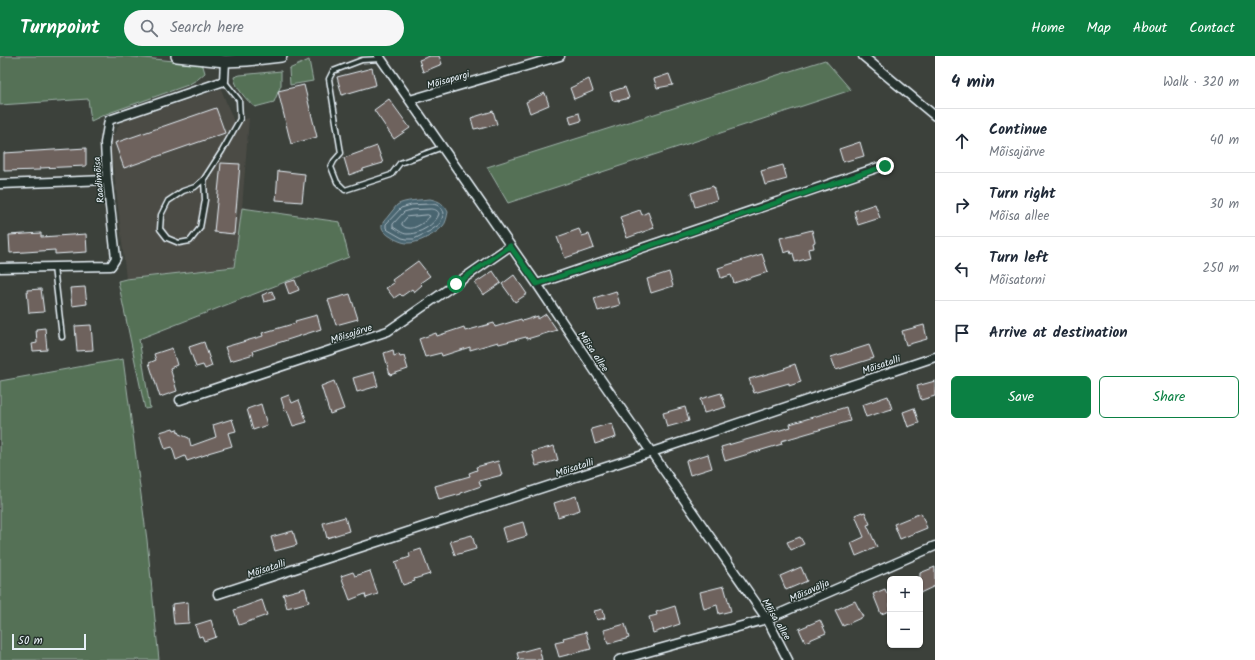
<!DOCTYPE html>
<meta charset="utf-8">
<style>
:root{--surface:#fff;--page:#f6f6f7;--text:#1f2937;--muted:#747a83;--line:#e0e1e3;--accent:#0b8043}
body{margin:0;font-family:Kalam,sans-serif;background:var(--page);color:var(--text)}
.controls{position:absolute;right:12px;bottom:12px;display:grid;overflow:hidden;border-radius:6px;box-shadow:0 1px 3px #0004}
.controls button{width:36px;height:36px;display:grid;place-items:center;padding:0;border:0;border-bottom:1px solid var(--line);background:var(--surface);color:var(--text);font:20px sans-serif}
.scale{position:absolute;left:12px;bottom:10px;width:74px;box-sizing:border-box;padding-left:4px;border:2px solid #e8f1f8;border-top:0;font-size:11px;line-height:14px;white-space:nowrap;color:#e8f1f8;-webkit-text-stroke:3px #26332d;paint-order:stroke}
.stop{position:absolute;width:12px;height:12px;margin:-9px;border:3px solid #0b8043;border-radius:50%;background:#fff}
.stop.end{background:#0b8043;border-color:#fff;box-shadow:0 1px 4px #0008}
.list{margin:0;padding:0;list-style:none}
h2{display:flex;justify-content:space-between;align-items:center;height:52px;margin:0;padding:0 16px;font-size:17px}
h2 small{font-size:13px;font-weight:400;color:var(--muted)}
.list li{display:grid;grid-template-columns:26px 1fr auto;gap:12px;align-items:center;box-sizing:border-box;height:64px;padding:0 16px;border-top:1px solid var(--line)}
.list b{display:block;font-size:15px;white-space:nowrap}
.list p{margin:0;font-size:13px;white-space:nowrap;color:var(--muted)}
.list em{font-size:13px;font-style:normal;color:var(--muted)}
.actions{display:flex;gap:8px;padding:12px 16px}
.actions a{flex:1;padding:9px 0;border:1px solid var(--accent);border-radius:6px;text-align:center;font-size:14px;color:var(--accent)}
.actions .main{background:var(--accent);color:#fff}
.icon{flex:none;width:22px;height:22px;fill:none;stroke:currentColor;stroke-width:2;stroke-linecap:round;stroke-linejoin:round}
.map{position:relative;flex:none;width:935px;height:604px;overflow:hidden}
header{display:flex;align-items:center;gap:24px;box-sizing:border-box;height:56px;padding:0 20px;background:var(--accent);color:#fff}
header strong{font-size:19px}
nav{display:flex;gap:22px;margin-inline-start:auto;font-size:14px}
.search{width:280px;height:36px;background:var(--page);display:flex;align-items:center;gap:10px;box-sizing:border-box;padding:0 14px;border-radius:22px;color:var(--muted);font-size:15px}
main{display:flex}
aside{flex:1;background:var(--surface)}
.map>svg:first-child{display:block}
</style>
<header>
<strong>Turnpoint</strong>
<div class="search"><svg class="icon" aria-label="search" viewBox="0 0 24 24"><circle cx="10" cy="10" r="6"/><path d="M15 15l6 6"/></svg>Search here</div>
<nav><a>Home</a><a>Map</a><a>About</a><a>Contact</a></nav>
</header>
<main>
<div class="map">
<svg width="935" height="604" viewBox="0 0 935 604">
<rect width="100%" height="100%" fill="#3c413b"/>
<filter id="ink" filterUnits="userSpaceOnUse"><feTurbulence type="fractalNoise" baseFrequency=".025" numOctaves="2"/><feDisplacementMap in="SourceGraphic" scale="8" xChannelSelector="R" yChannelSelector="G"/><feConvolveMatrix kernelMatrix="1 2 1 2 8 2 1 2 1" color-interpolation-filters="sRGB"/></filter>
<g filter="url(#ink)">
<path fill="#4b4b45" d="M221,33L234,66L249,62L242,152L234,211L126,223L115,123L109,86L121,66Z"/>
<path fill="#557157" stroke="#9eb1a8" d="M0,0H124L194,7L203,10L205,17L198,23L188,29L106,58L91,65L88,43L0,49Z
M309,4L313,25L290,29L289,13Z
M825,4L851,34L508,147L487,111Z
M281,15V29L274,46L255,51C247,45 235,31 234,21L240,19Z
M242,152L340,166L349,201L139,283L150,352L145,353L118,225L126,223L234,211Z
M123,303L147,484L159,604H0V325Z"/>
<path fill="#4a6570" stroke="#899da6" d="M430,143C440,145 444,148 448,156C447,161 446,167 443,170C436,178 417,188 407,187C400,187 380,177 382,169C383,165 387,162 389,159C392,156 394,152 397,149C404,144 422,144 430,143Z"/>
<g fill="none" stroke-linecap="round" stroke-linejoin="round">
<path stroke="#a9b9c2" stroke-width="1" d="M430,148C437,148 441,150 444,157L440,168L430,175L414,183H407L402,182L388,174L386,172V168L401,152L411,149Z
M431,153C434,153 438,154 439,158C436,168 418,179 407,178C402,178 397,173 393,171V168L404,156L411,154Z
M428,159L430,160C427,165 414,174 408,172C405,172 404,170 402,169V167L407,161Z"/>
</g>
<path fill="#6e625d" stroke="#e8f1f8" d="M430,0H439L442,8L423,16L419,4Z
M372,12L376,29L342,39L337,21Z
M669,18L673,29L657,32L654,23Z
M589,23L593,35L574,43L570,32Z
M304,29L317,81L291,88L278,35Z
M625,31L629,42L618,45V44L613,45L610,36Z
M545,37L549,49L530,57L526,46Z
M389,43L410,72L394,83L374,54Z
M216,52L225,77L124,112L115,87Z
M493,55L497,68L480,73L479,72L474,73L471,62Z
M579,57L581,65L571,68L569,60Z
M860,86L864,100L843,106L839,93Z
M377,90L383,107L363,113V114L349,119L344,102Z
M86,92V110L40,112V114L4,115V97Z
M221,107L240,108L234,178L214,176Z
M783,109L787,123L765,129L761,115Z
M278,115L305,118L302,146L276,144Z
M713,130L717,144L695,151L691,137Z
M875,148L880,162L858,169L854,155Z
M640,154L642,159L648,156L654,172L627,182L620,161Z
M579,173L582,180L589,178L594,192L565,202L557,181Z
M812,174L815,186L813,187L814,192L808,193L810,202L795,206L793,197L791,198L790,195L784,197L780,182Z
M41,177V181L86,178L87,196L55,198V194L10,197L9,179Z
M762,198L768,216L734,227L731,219L721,222L718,212Z
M418,205L430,220L420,227L422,229L414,236L412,233L402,240L400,238L394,242L386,232L394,227L392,224Z
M493,215L501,227L483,239L475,227Z
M669,216L673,230L651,237L647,223Z
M514,219L527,238L515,246L502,228Z
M295,224L299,234L289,238L285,227Z
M85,231L87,248L72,250L70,232Z
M41,233L44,256L29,257L27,234Z
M272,235L275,243L264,246L262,239Z
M616,235L620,249L598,255L594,242Z
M350,238L358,263L336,269L328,244Z
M546,258L557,274L527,283L526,281L499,288L498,286L470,294V291L442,300L441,297L425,301L419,283L436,277L437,280L464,271L465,275L494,267L495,271L521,263L522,265L538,260V263Z
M317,259L321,273L253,295L254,298L230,305L225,291L263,280L262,277L296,267L295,265Z
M91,269L93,294L77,295L75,270Z
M924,269L927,283L906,289L902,275Z
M45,272L47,294L33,295L32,288L37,287L36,273Z
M204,286L212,310L205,313L203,309L196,311L189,291Z
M869,289L874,302L836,314L831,301Z
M172,292L177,309L170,312L177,335L160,341L149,307L156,304L154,298Z
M393,294L394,300L399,298L400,301L404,300L408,313L390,319L384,297Z
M795,308L801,326L789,330V327L754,337L749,323L785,313L784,312Z
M374,316L378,330L357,336L353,322Z
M334,325L344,353L330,358L321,330Z
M935,325V340L921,344L917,330Z
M721,337L726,351L704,357L700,343Z
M289,339L292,347L299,344L307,366L293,370L287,354L285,355L281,342Z
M888,340L892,353L866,361L862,349Z
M261,348L267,369L253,374L247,353Z
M685,351L689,365L667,371L663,357Z
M846,351L850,365L781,385L782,388L725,405L721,391L791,371L790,368Z
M914,352L919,367L908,371L903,356Z
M232,363L236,375L228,377L232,390L208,397V398L187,405L185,400L176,404L172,391L165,393L160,376L173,372L174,374L177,373L179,378L189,382L191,390L216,381L213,369Z
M612,367L616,381L595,388L591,373Z
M554,390L558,404L536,410L532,396Z
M708,398L712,412L690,419L686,405Z
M498,405L502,419L479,425L481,430L461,437V438L439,444L435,430L470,420L469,417L477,414L476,411Z
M576,440L580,454L558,461L554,447Z
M862,456V457L865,456L870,468L867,469L877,491L856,500L851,487L864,481L855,459Z
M921,457L927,472L900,483L894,468Z
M345,461L349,475L327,482L323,467Z
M523,466L527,480L506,486L502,472Z
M293,475L297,489L275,495L271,481Z
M472,479L476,493L455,499L450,485Z
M800,481L804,488L791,494L787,486Z
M421,493L430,518L414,523L415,525L403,529L395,506L410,501L409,497Z
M801,511L807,525L786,534L780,520Z
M935,511V530L920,537V517Z
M370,515L378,538L366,542L365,538L350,544L341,520L353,516L355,520Z
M724,530L731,555L719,558L717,549L704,553L700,536Z
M305,532L309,546L287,552L283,538Z
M885,533L887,538L890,537V555L881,558L873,538Z
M262,544L267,559L239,569L234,554Z
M855,545L863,561L843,570L835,554Z
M188,546L189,567L174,568L172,548Z
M675,550L680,568L653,577L649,561L657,559L656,556Z
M603,553L605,562L597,564L594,555Z
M211,564L216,581L204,585L202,580L199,581L195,569Z
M820,564L826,577L805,586L799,573Z
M625,568L629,582L608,588L604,574Z
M586,576L591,593L559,601L555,587L564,585L563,582Z
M539,591L542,604H519L517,597Z"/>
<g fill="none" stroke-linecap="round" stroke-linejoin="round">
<g stroke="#e8f1f8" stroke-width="7">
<path id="lane" d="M381,3L362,4L333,15L329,23L341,97L334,105L331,111L337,126L345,134L391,119L400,107L443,91
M204,123L195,131L183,135L168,145L161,159L160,173L167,182L179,187L190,185L200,172L205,144L204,123L222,95L240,63L239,44L224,25
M54,211L62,281"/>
</g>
<g stroke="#e8f1f8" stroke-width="11">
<path id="street" d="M379,0L537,228L595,315L767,563L788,604
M863,0L935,60
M410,44L560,0
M0,128L107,124
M0,212L111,210L116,202L107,124L105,87L109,64L224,25L225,5
M537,228L885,109
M180,344L388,275L510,190
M218,538L652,396L935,301
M619,604L767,563L935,490"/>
</g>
<g stroke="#e8f1f8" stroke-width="14">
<path id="secondary" d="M177,0L225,5L247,4L281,0"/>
</g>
<use href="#lane" stroke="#26332d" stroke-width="4"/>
<use href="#street" stroke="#26332d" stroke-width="8"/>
<use href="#secondary" stroke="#26332d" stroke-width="11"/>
</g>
</g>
<g fill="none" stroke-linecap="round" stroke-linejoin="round" filter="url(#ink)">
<path stroke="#0b8043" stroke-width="5" d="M456,228L510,190L537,228L885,110"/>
</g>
<g text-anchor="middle" stroke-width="3" stroke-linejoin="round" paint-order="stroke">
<g font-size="10" fill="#e8f1f8" stroke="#26332d">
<text transform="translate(448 23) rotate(-16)" y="4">Mõisapargi</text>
<text transform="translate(98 124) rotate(-95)" y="4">Raadimõisa</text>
<text transform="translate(351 277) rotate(-18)" y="4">Mõisajärve</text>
<text transform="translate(594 295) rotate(56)" y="4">Mõisa allee</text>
<text transform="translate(881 308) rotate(-19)" y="4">Mõisatalli</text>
<text transform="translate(574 411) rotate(-18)" y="4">Mõisatalli</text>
<text transform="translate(266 512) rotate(-18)" y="4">Mõisatalli</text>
<text transform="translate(809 534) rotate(-24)" y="4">Mõisavälja</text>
<text transform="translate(777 563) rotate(59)" y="4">Mõisa allee</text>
</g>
</g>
</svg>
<div class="controls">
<button>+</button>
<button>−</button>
</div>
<div class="scale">50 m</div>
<div class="stop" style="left:456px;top:228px"></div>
<div class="stop end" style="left:885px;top:110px"></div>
</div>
<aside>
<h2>4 min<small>Walk · 320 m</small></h2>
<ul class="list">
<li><svg class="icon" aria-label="ahead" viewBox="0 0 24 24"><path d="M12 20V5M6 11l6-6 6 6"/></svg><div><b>Continue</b><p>Mõisajärve</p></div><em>40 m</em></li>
<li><svg class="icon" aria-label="right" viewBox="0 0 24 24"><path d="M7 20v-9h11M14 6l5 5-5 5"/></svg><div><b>Turn right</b><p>Mõisa allee</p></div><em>30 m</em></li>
<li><svg class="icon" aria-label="left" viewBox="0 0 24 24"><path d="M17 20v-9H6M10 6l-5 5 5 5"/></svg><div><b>Turn left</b><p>Mõisatorni</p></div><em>250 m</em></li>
<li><svg class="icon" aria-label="arrive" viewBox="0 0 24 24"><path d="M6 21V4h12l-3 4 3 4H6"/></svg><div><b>Arrive at destination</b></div></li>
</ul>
<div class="actions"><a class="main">Save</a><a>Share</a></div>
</aside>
</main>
